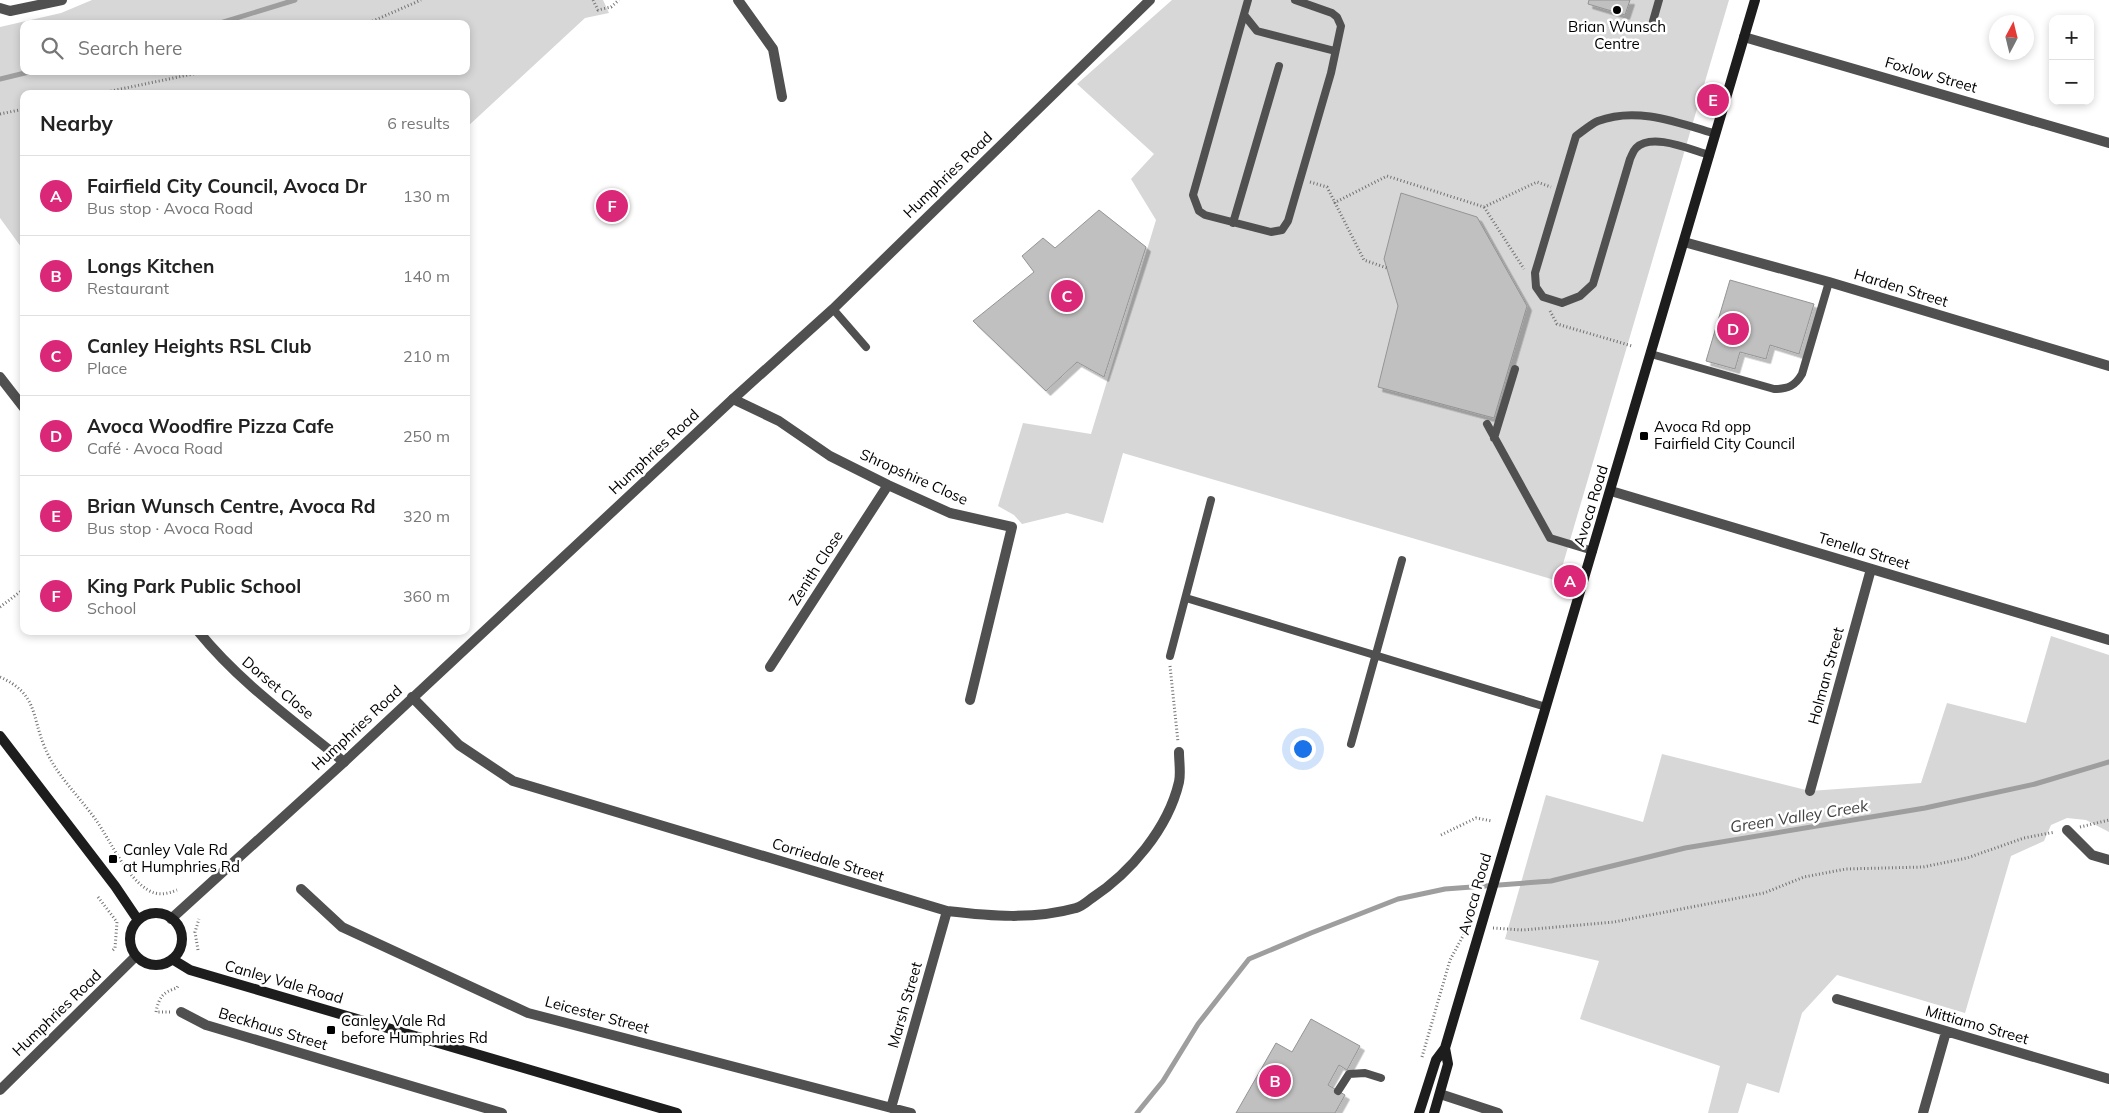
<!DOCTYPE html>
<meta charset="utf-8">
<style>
:root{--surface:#fff;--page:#f6f6f6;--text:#222;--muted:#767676;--line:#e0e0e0;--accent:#db2777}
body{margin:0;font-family:Mulish,sans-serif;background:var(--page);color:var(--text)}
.controls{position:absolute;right:15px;top:15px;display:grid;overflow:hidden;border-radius:10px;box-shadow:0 2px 8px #0003}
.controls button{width:45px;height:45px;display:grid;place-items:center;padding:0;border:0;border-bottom:1px solid var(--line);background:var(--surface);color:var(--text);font:25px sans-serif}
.compass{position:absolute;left:1989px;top:15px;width:45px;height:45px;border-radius:50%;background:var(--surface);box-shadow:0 2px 8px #0003;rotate:7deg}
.you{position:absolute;left:1302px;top:748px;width:18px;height:18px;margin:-12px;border:4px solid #fff;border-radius:50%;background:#1a73e8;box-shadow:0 0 0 8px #1a73e833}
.badge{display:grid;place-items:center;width:32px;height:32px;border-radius:50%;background:var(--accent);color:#fff;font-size:16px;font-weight:700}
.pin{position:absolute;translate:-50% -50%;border:2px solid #fff;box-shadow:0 1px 5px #0006}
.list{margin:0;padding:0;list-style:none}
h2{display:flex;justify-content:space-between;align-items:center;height:65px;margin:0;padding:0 20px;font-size:21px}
h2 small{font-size:16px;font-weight:400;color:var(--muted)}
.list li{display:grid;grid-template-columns:32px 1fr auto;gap:15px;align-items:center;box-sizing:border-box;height:80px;padding:0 20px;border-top:1px solid var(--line)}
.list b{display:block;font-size:19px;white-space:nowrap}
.list p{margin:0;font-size:16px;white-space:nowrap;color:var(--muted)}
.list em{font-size:16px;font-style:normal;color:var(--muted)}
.icon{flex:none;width:28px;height:28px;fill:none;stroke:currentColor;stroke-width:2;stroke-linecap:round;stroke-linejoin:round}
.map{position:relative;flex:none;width:2109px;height:1113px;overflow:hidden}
.search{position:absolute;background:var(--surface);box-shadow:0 2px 8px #0003;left:20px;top:20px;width:450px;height:55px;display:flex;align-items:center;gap:12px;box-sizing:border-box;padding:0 18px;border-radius:10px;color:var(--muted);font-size:19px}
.panel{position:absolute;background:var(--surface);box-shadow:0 2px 8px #0003;left:20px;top:90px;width:450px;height:545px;border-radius:10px}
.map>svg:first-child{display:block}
</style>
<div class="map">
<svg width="2109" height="1113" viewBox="0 0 2109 1113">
<defs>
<filter id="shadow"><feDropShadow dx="4.5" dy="4.5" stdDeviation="0" flood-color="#0004"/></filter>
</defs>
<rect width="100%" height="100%" fill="#fff"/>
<path fill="#d7d7d7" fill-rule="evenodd" d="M92,0H603L609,13L585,18L466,128V94H24V251L0,218V27L61,13ZM24,24H466V71H24Z
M1172,0H1729L1558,581L1123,453L1103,523L1067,513L1022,524L1014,515L998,506L1023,423L1091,434L1156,220L1131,179L1154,154L1077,84Z
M2051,636L2109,655V832L2086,820L2067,818L2051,825L2044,841L2011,856L1965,1013L1837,975L1802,1013L1779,1093L1747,1083L1738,1113H1708L1720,1066L1580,1019L1599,961L1505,939L1546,795L1643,822L1662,754L1810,791L1921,783L1947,703L2026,723Z"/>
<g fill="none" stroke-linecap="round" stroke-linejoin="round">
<path stroke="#9e9e9e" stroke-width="5" d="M217,24L295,0
M0,79L33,71
M1137,1113L1163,1081L1198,1024L1249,959L1311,933L1398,899L1445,889L1551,881L1685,848L1925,808L2035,784L2109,762"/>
</g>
<path fill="#c0c0c0" stroke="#949494" filter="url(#shadow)" d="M1589,0H1630L1625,15L1588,4Z
M1401,193L1477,217L1527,306L1494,418L1378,387L1398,306L1384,259Z
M1099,210L1146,247L1104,377L1077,362L1046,391L973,321L1034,272L1022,256L1043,238L1055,248Z
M1730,280L1814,304L1799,354L1770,345L1766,359L1740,352L1735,369L1706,361Z
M1311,1019L1360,1046L1347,1070L1339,1065L1328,1085L1345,1095L1335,1113H1236L1276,1043L1292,1052Z"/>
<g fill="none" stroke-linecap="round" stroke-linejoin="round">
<path stroke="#727272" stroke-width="3" stroke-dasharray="1 2.5" stroke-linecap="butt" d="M593,0L598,10L611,7L619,0
M366,24L421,0
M97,94L207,71
M0,114L24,109
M1310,182L1327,187L1364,260L1387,268
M1334,203L1387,176L1484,207L1537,182L1551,187
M1484,207L1524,269
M1550,311L1557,324L1632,346
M0,607L24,589
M1170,666L1178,742
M0,677C38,694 31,715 45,748C56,775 79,796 96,820C110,840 126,877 148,890C158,896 167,894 177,890
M2080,827L2109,820
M1441,835L1476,818L1492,821
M98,897L117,922L115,948L112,951
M1493,928L1523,930L1614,922L1764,893L1804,877L1846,869L1923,867L1967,858L2024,838L2055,832
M198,950L195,932L199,919
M170,1012H156C159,997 163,992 177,988L178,986
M1422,1057L1450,960L1464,934"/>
<path stroke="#505050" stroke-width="8" d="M1248,0L1193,195L1199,211L1205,215L1271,232L1282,230L1288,221L1331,73L1341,26L1337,17L1332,13L1295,0
M1245,16L1257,31L1335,51
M1653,21L1659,0
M1710,155C1691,150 1652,132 1636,148C1633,151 1632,155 1630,159L1593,284L1580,296L1562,303L1543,297L1536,287L1535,273L1576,136C1583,131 1591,124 1598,121C1637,106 1679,123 1716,134
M1233,223L1279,66
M833,309L866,347
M1651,354L1774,389C1788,389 1795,386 1802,374L1829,282
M1487,424L1550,538L1593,551
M1494,438L1515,369
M1186,598L1546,707
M1170,656L1211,500
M1351,744L1402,560
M1338,1091L1349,1074L1365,1073L1381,1078"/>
<path stroke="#505050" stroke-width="10" d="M738,0L773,49L782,97
M0,8L10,11L62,0
M1744,37L2109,143
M1684,242L1829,282L2109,366
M0,377L24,408
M733,399L779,421L830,456L888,485L950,513L1012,527L970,700
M1611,491L2109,640
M198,631C239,682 294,721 344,762
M770,667L888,485
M412,697L459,745L513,781L947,911C990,916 1033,920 1076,908C1081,907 1087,902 1092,898C1130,873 1168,829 1179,782C1181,773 1179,762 1179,752
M1810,791L1871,569
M2067,830L2092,855L2109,860
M301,889L342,927L528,1013L911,1113
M1837,999L2109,1079
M181,1012L206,1025L502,1113
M1440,1094L1498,1113
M891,1108L947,911
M1923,1113L1946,1032"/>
<path stroke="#505050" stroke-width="10" d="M171,919L344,762L733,399L833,309L1150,0
M0,1090L135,957"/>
<path stroke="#1d1d1d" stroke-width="10" d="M0,736L115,886L138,920
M130 939a26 26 0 1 1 52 0a26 26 0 1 1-52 0Z
M172,959L190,970L677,1113
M1419,1113L1436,1060L1445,1048L1755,0
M1434,1113L1448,1064L1445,1048"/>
</g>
<g fill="#000" stroke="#fff" stroke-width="2">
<circle cx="1617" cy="10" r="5"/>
<rect x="1639" y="431" width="10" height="10" rx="2.5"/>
<rect x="108" y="854" width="10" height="10" rx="2.5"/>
<rect x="326" y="1025" width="10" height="10" rx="2.5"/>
</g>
<g text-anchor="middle" stroke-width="5" stroke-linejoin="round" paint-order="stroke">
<g font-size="15" fill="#000" stroke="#fff" text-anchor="start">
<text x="1617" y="32" text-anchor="middle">Brian Wunsch<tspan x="1617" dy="17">Centre</tspan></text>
<text x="1654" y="432">Avoca Rd opp<tspan x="1654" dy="17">Fairfield City Council</tspan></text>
<text x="123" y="855">Canley Vale Rd<tspan x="123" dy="17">at Humphries Rd</tspan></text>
<text x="341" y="1026">Canley Vale Rd<tspan x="341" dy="17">before Humphries Rd</tspan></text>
</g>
<g font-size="15" fill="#000" stroke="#fff">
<text transform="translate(1931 75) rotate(16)" y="5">Foxlow Street</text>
<text transform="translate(948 175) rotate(-44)" y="5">Humphries Road</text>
<text transform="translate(1901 288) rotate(17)" y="5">Harden Street</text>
<text transform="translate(654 452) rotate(-43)" y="5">Humphries Road</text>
<text transform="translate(914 477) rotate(24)" y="5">Shropshire Close</text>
<text transform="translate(1591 506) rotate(-73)" y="5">Avoca Road</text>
<text transform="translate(1864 551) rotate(17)" y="5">Tenella Street</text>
<text transform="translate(816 568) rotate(-57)" y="5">Zenith Close</text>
<text transform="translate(1826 676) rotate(-75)" y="5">Holman Street</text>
<text transform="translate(278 688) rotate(40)" y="5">Dorset Close</text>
<text transform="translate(357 728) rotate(-43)" y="5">Humphries Road</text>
<text transform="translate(828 860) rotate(17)" y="5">Corriedale Street</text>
<text transform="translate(1475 894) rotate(-74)" y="5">Avoca Road</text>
<text transform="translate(284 982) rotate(16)" y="5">Canley Vale Road</text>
<text transform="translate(905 1005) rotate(-74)" y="5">Marsh Street</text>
<text transform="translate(57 1013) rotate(-44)" y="5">Humphries Road</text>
<text transform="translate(597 1015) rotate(15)" y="5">Leicester Street</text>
<text transform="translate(1977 1025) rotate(16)" y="5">Mittiamo Street</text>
<text transform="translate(273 1029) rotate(17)" y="5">Beckhaus Street</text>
</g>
<g font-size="16" font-style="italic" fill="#3f3f3f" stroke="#fff">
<text transform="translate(1799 816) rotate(-9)" y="6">Green Valley Creek</text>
</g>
</g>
</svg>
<div class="controls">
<button>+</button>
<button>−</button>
</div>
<svg class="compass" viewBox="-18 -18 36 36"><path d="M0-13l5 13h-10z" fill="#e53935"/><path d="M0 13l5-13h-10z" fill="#767676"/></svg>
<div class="you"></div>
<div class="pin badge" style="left:1570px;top:581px">A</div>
<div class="pin badge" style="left:1275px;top:1081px">B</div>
<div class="pin badge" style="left:1067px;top:296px">C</div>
<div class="pin badge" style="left:1733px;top:329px">D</div>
<div class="pin badge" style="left:1713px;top:100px">E</div>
<div class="pin badge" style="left:612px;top:206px">F</div>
<div class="search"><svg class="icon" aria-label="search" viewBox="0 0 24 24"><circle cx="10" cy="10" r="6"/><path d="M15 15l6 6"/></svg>Search here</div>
<section class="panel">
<h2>Nearby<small>6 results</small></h2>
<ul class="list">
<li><span class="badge">A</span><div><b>Fairfield City Council, Avoca Dr</b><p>Bus stop · Avoca Road</p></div><em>130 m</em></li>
<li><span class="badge">B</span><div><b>Longs Kitchen</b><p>Restaurant</p></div><em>140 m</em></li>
<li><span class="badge">C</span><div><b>Canley Heights RSL Club</b><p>Place</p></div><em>210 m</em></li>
<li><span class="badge">D</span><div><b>Avoca Woodfire Pizza Cafe</b><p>Café · Avoca Road</p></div><em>250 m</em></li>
<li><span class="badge">E</span><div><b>Brian Wunsch Centre, Avoca Rd</b><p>Bus stop · Avoca Road</p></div><em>320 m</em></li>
<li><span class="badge">F</span><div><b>King Park Public School</b><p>School</p></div><em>360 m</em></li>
</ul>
</section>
</div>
